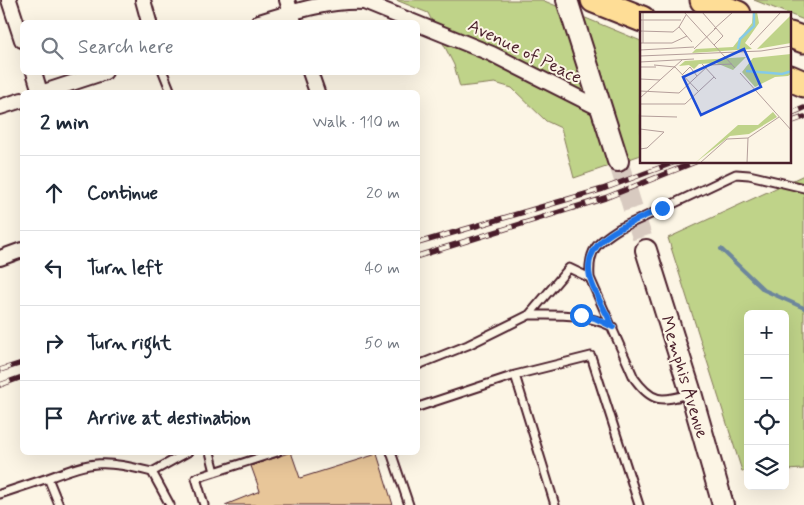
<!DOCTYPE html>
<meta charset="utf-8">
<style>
:root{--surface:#fff;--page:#f6f6f7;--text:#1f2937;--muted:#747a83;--line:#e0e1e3}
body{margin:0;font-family:Mynerve,sans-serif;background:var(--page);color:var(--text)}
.controls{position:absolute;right:15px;bottom:15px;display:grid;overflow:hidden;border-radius:8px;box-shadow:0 5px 20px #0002}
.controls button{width:45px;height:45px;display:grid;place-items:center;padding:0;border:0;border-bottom:1px solid var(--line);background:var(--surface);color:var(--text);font:25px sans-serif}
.stop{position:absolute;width:15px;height:15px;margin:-11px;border:4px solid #1a73e8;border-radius:50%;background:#fff}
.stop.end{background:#1a73e8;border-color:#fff;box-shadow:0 1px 5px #0008}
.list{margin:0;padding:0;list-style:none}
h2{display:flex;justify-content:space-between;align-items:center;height:65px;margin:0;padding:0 20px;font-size:21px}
h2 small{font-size:16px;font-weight:400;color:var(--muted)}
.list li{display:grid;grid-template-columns:32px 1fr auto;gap:15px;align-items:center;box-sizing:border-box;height:75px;padding:0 20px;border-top:1px solid var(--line)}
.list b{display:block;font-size:19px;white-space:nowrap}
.list em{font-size:16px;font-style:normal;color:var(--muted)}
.icon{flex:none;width:28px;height:28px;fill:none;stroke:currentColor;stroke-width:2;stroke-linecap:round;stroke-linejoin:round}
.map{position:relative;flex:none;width:804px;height:505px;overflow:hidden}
.search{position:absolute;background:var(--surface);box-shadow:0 5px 20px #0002;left:20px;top:20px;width:400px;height:55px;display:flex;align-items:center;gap:12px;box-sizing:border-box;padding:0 18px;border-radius:8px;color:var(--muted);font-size:19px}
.panel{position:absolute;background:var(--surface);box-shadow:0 5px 20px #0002;left:20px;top:90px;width:400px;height:365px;border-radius:8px}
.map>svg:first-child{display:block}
</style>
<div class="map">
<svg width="804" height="505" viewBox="0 0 804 505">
<rect width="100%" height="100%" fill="#fcf5e5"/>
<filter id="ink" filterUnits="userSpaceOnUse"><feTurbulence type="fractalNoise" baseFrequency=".02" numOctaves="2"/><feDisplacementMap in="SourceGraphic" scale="10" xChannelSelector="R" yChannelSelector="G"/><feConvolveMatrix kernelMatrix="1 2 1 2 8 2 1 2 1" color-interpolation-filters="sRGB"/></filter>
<g filter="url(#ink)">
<path fill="#bfd389" stroke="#84795a" d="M396,0H542L641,41V155L574,178L561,128L546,121L512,88L495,83L460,87L454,65L428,13Z
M754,0H804V20Z
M804,175V469L785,470V314H748V471H742L668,238Z"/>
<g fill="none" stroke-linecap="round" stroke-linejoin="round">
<path stroke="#6d869c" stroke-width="4" d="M721,249L764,290L804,308"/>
</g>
<path fill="#e8c699" stroke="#4a1f2b" d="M291,452L300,478L377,454L393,505H225L260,491L251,466Z"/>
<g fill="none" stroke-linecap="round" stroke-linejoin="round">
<path stroke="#d8cac0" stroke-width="20" stroke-dasharray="20 10" stroke-linecap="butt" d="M618,161L646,250"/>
<g stroke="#4a1f2b" stroke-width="11">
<path id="service" d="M163,72L171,92
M662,209L736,174L749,175L804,188
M620,228C596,243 588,250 590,278L634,378C652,403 661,402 689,394
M529,315C561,315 584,313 613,327
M418,365L468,345L529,315L569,268L590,278
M515,375L555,505
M418,407L515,375L591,356L639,505
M210,452L215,472
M391,452L409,505
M0,494L48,478
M59,505L48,478C95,460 103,460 152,472
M170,505L152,472L188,452
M204,505L196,478L277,452"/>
</g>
<g stroke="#4a1f2b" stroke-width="18">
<path id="minor" d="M9,0L22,40
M143,0L149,22
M287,0L294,22
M259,22C292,12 329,0 364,2L492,54L603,110
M34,72L40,92
M310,72L317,92
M44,92L105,72
M0,107L22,100
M0,258L22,250"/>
</g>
<g stroke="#4a1f2b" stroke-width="24">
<path id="secondary" d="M567,0L618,161
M646,250L691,393L723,505"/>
</g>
<g stroke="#4a1f2b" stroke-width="29">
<path id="motorway" d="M594,0L642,19
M703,0L738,14
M790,35L804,40
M790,78L804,84"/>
</g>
<use href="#service" stroke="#fcf5e5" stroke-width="7"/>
<use href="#minor" stroke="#fcf5e5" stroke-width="14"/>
<use href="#secondary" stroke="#fcf5e5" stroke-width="20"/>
<use href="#motorway" stroke="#fedd96" stroke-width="25"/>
<g stroke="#4a1f2b" stroke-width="5.5">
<path id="rail" d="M790,114L804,108
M790,122L804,117
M418,243L603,189L675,162
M418,256L605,198L695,162
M0,370L22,363
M0,385L22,377"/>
</g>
<use href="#rail" stroke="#fcf5e5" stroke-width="4" stroke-dasharray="11" stroke-linecap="butt"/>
<g stroke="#4a1f2b" stroke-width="11" stroke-linecap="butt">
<path id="service-bridge" d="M620,228L662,209"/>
</g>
<use href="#service-bridge" stroke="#fcf5e5" stroke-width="7"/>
</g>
</g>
<g fill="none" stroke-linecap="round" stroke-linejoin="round" filter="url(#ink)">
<path stroke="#1a73e8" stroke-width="6" d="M581,315L595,318L613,327C606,311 594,294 590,277C581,236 633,223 662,208"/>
</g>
<g text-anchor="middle" stroke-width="4" stroke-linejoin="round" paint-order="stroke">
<g font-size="18" fill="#4a1f2b" stroke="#fcf5e5">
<text transform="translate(525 51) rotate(26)" y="6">Avenue of Peace</text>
<text transform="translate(685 377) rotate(73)" y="6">Memphis Avenue</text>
</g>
</g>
<g transform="translate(640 12)">
<rect width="151" height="151" fill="#fcf5e5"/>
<path d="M113,0H117L119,11L105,31L112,37L52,41L56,37L93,35L112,11ZM151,3V31L117,37ZM151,42V62L148,64L135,65L115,75L102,60L113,46ZM106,45L93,58L76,51L59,52L54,57L49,53L39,54L45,49ZM133,100L137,105L109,122L90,124L55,151L98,113H118Z" fill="#bfd389"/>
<path fill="none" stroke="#85cae7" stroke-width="2.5" d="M98,37L100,27L114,14V0M106,59L142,62L152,59"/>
<path fill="none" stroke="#b59f9b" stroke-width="1" d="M44,0L95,56M62,0L83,24L74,33M46,3L39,15L52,30M0,8H41M74,17L93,0M0,19L33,20L39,15M0,31H32L47,24M3,31V0M110,33L141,0M54,37L76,16M0,38L54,35M0,44L121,39L152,34M0,50L54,47M62,52L76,67M14,53L35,55M34,54L58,79M0,55H16M100,61L152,119M42,63L50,55L57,64M0,67L20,68M0,79L39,81L69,53L92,52M0,86L42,48M0,92H45L74,65M0,104L37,105M0,117L24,120L7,136L0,137M60,151L87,127L108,126M107,151L108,126L139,105"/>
<path fill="#1d4ed8" fill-opacity="0.15" stroke="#1d4ed8" stroke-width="2.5" d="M104,37L121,75L61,103L43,65Z"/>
<rect width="151" height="151" fill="none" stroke="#4a1f2b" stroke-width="2.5"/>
</g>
</svg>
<div class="controls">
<button>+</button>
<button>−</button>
<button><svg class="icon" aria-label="locate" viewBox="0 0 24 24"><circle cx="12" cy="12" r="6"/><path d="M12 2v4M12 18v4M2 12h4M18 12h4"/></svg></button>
<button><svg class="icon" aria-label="layers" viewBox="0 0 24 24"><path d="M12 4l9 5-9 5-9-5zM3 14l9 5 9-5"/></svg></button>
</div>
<div class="stop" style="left:581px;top:315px"></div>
<div class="stop end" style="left:662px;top:208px"></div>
<div class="search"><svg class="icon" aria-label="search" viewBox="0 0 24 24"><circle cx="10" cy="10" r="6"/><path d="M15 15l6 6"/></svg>Search here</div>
<section class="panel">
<h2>2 min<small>Walk · 110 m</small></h2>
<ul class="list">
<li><svg class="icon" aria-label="ahead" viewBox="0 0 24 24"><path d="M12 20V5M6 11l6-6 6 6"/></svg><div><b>Continue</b></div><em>20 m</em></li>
<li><svg class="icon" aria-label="left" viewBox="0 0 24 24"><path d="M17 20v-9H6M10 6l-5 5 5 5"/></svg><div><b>Turn left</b></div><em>40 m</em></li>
<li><svg class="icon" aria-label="right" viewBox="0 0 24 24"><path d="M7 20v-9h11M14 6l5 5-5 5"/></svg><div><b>Turn right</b></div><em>50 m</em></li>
<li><svg class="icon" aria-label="arrive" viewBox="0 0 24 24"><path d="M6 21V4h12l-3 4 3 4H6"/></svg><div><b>Arrive at destination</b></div></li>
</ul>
</section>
</div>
